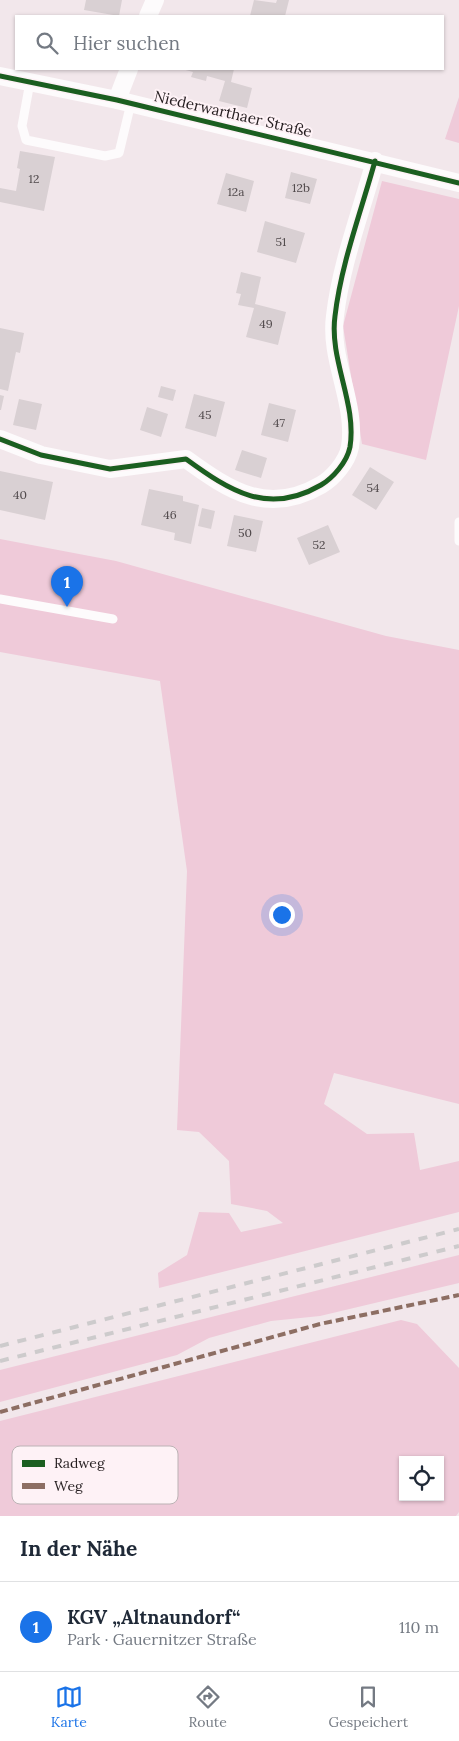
<!DOCTYPE html>
<html lang="de">
<meta charset="utf-8">
<style>
:root{--surface:#fff;--page:#f2f2f3;--text:#1f2937;--muted:#747a83;--line:#e0e1e3;--accent:#1a73e8}
body{margin:0;font-family:Lora,serif;background:var(--page);color:var(--text)}
.controls{position:absolute;right:15px;bottom:15px;display:grid;overflow:hidden;border-radius:0px;box-shadow:0 1px 4px #0004}
.controls button{width:45px;height:45px;display:grid;place-items:center;padding:0;border:0;border-bottom:1px solid var(--line);background:var(--surface);color:var(--text);font:25px sans-serif}
.you{position:absolute;left:281px;top:914px;width:18px;height:18px;margin:-12px;border:4px solid #fff;border-radius:50%;background:#1a73e8;box-shadow:0 0 0 8px #1a73e833}
.badge{display:grid;place-items:center;width:32px;height:32px;border-radius:50%;background:var(--accent);color:#fff;font-size:16px;font-weight:700}
.pin{position:absolute;translate:-50% -41px;filter:drop-shadow(0 1px 2px #0008)}
.pin::after{content:'';position:absolute;top:26px;width:18px;height:15px;background:inherit;clip-path:polygon(0 0,100% 0,50% 100%)}
.list{margin:0;padding:0;list-style:none}
h2{display:flex;justify-content:space-between;align-items:center;height:65px;margin:0;padding:0 20px;font-size:21px}
h2 small{font-size:16px;font-weight:400;color:var(--muted)}
.list li{display:grid;grid-template-columns:32px 1fr auto;gap:15px;align-items:center;box-sizing:border-box;height:90px;padding:0 20px;border-top:1px solid var(--line)}
.list b{display:block;font-size:19px;white-space:nowrap}
.list p{margin:0;font-size:16px;white-space:nowrap;color:var(--muted)}
.list em{font-size:16px;font-style:normal;color:var(--muted)}
.icon{flex:none;width:28px;height:28px;fill:none;stroke:currentColor;stroke-width:2;stroke-linecap:round;stroke-linejoin:round}
.map{position:relative;flex:none;width:459px;height:1516px;overflow:hidden}
.search{position:absolute;background:var(--surface);box-shadow:0 1px 4px #0004;left:15px;right:15px;top:15px;height:55px;display:flex;align-items:center;gap:12px;box-sizing:border-box;padding:0 18px;border-radius:0px;color:var(--muted);font-size:19px}
.sheet{height:155px;background:var(--surface)}
nav{display:flex;justify-content:space-around;align-items:center;box-sizing:border-box;height:70px;border-top:1px solid var(--line);background:var(--surface);font-size:14px;color:var(--muted)}
nav a{display:grid;justify-items:center;gap:2px}
nav .on{color:var(--accent)}
.map>svg:first-child{display:block}
</style>
<div class="map">
<svg width="459" height="1516" viewBox="0 0 459 1516">
<rect width="100%" height="100%" fill="#f2e7eb"/>
<path fill="#efcad9" fill-rule="evenodd" d="M459,97V143L445,139Z
M382,181L459,199V306L426,460L362,444L343,326Z
M0,539L116,561L386,636L459,650V1104L334,1073L324,1104L367,1134L414,1133L420,1170L459,1161V1212L159,1288L158,1273L187,1255L199,1212L229,1213L241,1232L283,1223L267,1211L231,1204L229,1161L199,1132L177,1130L187,871L160,681L0,652Z
M459,1255V1283L320,1316L271,1321L209,1338L177,1355L0,1402V1370Z
M401,1320L417,1324L459,1368V1512L456,1516H0V1421ZM403,1460H440V1497H403Z"/>
<path fill="#d9d0d3" d="M86,0H122L119,16L84,10Z
M254,0L276,3L277,0H289L285,16H250Z
M182,69H234L231,82L252,88L247,108L219,101L225,81L207,76L206,81L191,77L193,72Z
M20,151L55,157L44,211L0,202V188L16,191L20,169L17,168Z
M291,172L317,179L310,204L285,198Z
M226,173L254,181L246,212L217,204Z
M265,221L305,233L296,263L257,252Z
M241,272L261,277L255,304L286,312L278,345L246,337L254,308L238,305L241,294L236,293Z
M0,328L24,333L20,353L16,352L8,391L0,389Z
M161,386L176,390L173,401L158,397Z
M194,394L225,402L216,437L185,428Z
M0,395L4,396L1,410H0Z
M19,399L42,404L36,430L13,425Z
M269,403L296,410L288,442L261,435Z
M147,407L168,414L161,437L140,430Z
M242,450L267,458L261,478L235,470Z
M370,467L394,482L376,510L352,495Z
M0,471L53,482L45,520L0,510Z
M149,489L183,496V501L199,505L191,544L174,540L175,533L141,525Z
M202,508L215,511L211,529L198,526Z
M234,515L263,521L256,552L227,546Z
M328,525L340,552L309,565L297,538Z"/>
<g fill="none" stroke-linecap="round" stroke-linejoin="round">
<path stroke="#fdfbfc" stroke-width="9" d="M30,82L22,126L26,140L105,156L119,153L131,103
M459,522V541
M0,599L113,619"/>
<path stroke="#fdfbfc" stroke-width="18" d="M148,16L155,0
M0,76L117,100L459,183
M117,100L129,69
M0,439L41,455L110,469L186,459C230,491 268,516 321,485C333,478 347,462 350,447C357,403 329,360 335,316C341,264 361,212 375,161"/>
<path stroke="#cdcbcc" stroke-width="4" stroke-dasharray="9 9" stroke-linecap="butt" d="M0,1346L459,1229
M0,1361L459,1246"/>
<path stroke="#8d6e63" stroke-width="4" stroke-dasharray="8 4" stroke-linecap="butt" d="M0,1412L320,1324L459,1295"/>
<g stroke="#fef2f6" stroke-width="8">
<path id="cycleway" d="M0,76L117,100L459,183
M0,439L41,455L110,469L186,459C230,491 268,516 321,485C333,478 347,462 350,447C357,403 329,360 335,316C341,264 361,212 375,161"/>
</g>
<use href="#cycleway" stroke="#1b5e20" stroke-width="5"/>
</g>
<g text-anchor="middle" stroke-width="4" stroke-linejoin="round" paint-order="stroke">
<g font-size="12" fill="#50494b">
<text x="34" y="183">12</text>
<text x="301" y="192">12b</text>
<text x="236" y="196">12a</text>
<text x="281" y="246">51</text>
<text x="266" y="328">49</text>
<text x="205" y="419">45</text>
<text x="279" y="427">47</text>
<text x="373" y="492">54</text>
<text x="20" y="499">40</text>
<text x="170" y="519">46</text>
<text x="245" y="537">50</text>
<text x="319" y="549">52</text>
</g>
<g font-size="15" fill="#231c1e" stroke="#fef2f6">
<text transform="translate(233 114) rotate(13)" y="5">Niederwarthaer Straße</text>
</g>
</g>
<rect x="12" y="1446" width="166" height="58" rx="8" fill="#fef2f6" stroke="#bcb2b5" stroke-width="1"/>
<rect x="22" y="1460" width="23" height="7" fill="#1b5e20"/>
<rect x="22" y="1483" width="23" height="6" fill="#8d6e63"/>
<g font-size="14" fill="#231c1e">
<text x="54" y="1468">Radweg</text>
<text x="54" y="1491">Weg</text>
</g>
</svg>
<div class="controls">
<button><svg class="icon" aria-label="locate" viewBox="0 0 24 24"><circle cx="12" cy="12" r="6"/><path d="M12 2v4M12 18v4M2 12h4M18 12h4"/></svg></button>
</div>
<div class="you"></div>
<div class="pin badge" style="left:67px;top:607px">1</div>
<div class="search"><svg class="icon" aria-label="search" viewBox="0 0 24 24"><circle cx="10" cy="10" r="6"/><path d="M15 15l6 6"/></svg>Hier suchen</div>
</div>
<section class="sheet">
<h2>In der Nähe<small></small></h2>
<ul class="list">
<li><span class="badge">1</span><div><b>KGV „Altnaundorf“</b><p>Park · Gauernitzer Straße</p></div><em>110 m</em></li>
</ul>
</section>
<nav>
<a class="on"><svg class="icon" aria-label="map" viewBox="0 0 24 24"><path d="M3 6l6-2 6 2 6-2v14l-6 2-6-2-6 2zM9 4v14M15 6v14"/></svg>Karte</a>
<a><svg class="icon" aria-label="directions" viewBox="0 0 24 24"><path d="M12 3l9 9-9 9-9-9zM9 14v-3h6M13 9l2 2-2 2"/></svg>Route</a>
<a><svg class="icon" aria-label="saved" viewBox="0 0 24 24"><path d="M7 4h10v16l-5-4-5 4z"/></svg>Gespeichert</a>
</nav>
